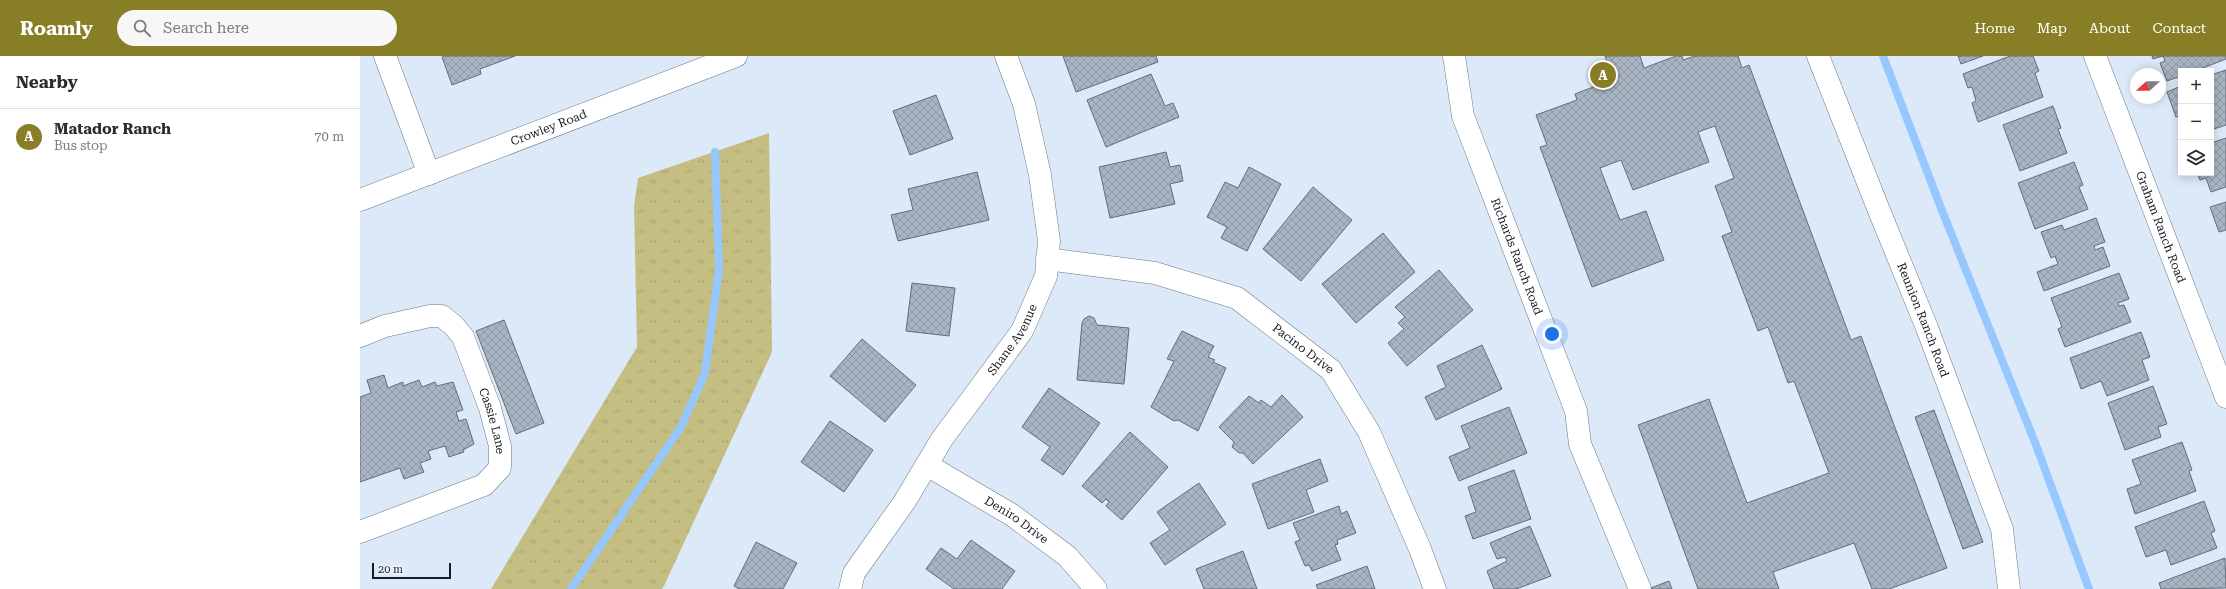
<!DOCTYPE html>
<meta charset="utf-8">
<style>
:root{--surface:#fff;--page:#f7f7f7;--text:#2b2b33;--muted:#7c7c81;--line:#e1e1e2;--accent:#887e25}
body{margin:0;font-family:"Roboto Serif",serif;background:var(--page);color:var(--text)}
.controls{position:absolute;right:12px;top:12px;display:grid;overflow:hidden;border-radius:0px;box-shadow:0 2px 10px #0003}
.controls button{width:36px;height:36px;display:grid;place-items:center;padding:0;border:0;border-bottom:1px solid var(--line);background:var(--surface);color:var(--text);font:20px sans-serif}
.compass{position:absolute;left:1770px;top:12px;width:36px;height:36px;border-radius:50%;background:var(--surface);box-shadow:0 2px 10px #0003;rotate:249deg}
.scale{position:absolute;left:12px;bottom:10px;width:79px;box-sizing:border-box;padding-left:4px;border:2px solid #181c21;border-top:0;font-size:11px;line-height:14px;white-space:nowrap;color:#181c21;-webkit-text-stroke:3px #eef6ff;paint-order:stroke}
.you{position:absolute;left:1192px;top:278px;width:14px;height:14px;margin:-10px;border:3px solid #fff;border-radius:50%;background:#1a73e8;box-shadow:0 0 0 6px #1a73e833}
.badge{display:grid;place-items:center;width:26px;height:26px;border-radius:50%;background:var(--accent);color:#fff;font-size:13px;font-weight:700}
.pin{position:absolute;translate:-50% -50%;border:2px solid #fff;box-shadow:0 1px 4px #0006}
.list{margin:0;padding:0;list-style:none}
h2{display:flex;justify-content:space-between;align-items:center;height:52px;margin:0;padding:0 16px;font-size:17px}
h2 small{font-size:13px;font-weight:400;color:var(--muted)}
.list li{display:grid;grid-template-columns:26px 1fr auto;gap:12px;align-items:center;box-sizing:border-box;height:56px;padding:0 16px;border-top:1px solid var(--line)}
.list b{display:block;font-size:15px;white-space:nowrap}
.list p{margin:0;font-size:13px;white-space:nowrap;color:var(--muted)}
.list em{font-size:13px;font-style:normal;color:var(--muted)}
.icon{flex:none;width:22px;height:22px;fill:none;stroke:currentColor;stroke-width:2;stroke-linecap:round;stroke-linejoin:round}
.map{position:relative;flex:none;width:1866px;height:533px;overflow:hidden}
header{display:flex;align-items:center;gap:24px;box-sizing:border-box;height:56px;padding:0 20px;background:var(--accent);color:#fff}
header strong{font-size:19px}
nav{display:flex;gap:22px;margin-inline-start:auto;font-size:14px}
.search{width:280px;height:36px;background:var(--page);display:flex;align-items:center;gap:10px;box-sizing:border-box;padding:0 14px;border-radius:22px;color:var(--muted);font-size:15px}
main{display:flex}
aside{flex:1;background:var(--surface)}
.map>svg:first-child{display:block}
</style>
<header>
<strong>Roamly</strong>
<div class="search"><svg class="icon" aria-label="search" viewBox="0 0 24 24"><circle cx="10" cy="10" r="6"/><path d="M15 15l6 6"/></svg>Search here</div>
<nav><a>Home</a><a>Map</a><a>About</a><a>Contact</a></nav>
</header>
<main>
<aside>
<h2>Nearby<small></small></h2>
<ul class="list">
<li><span class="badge">A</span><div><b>Matador Ranch</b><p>Bus stop</p></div><em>70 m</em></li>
</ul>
</aside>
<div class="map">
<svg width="1866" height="533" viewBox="0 0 1866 533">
<defs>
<pattern id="grass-tufts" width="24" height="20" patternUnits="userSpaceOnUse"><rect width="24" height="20" fill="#c4be82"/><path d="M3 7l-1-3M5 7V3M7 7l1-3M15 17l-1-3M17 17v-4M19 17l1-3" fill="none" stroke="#a8a370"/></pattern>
<pattern id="building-cross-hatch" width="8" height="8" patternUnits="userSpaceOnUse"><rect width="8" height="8" fill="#a8b4c2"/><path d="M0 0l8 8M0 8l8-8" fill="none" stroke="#909aa6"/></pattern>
</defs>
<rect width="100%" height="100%" fill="#dce9f8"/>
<path fill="url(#grass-tufts)" d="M409,77L412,296L304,530L302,533H131L277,291L274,150L278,122Z"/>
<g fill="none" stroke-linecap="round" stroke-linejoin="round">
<path stroke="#96c7ff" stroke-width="8" d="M1523,0L1581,152L1676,389L1729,533
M211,533L321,371L345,317L359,214L355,96"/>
</g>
<path fill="url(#building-cross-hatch)" stroke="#626d7a" d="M84,0H155L120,13L121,18L92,29L82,1Z
M703,0H796L798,6L716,36Z
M1245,0H1280L1284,12L1316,0H1322L1323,4L1335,0H1378L1382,12L1389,9L1491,284L1501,280L1587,512L1529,533H1512L1494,487L1413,516L1419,533H1338L1278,369L1349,343L1387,447L1469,417L1434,325L1428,327L1408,271L1398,275L1362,180L1372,176L1355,130L1374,122L1355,70L1338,76L1349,106L1273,134L1261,104L1240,112L1260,164L1286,155L1304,204L1232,231L1180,91L1187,89L1176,59L1217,44L1215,38L1254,23Z
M1598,0H1623L1601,8Z
M1650,0H1673L1679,15L1675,17L1683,41L1618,66L1612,47L1616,45L1612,31L1608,32L1603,18Z
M1792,0H1866V3L1835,15H1821V20L1807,25L1800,7L1805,5L1803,0L1793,3Z
M1866,14V69L1851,74V19Z
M791,18L805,50L813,47L819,61L746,91L727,44Z
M1821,30V59L1816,61L1807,36Z
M576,39L593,83L550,99L533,55Z
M1693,50L1701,72L1698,73L1707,97L1660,115L1643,69Z
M1866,82V131L1851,136L1846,122L1840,124L1837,117H1851V87Z
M806,96L810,111L820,109L823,125L810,128L815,148L750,162L739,111Z
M1714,106L1723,129L1719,131L1728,153L1675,173L1658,127Z
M889,111L921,128L887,195L861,182L867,171L847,161L865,126L878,132Z
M617,116L629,164L538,185L531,159L553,154L548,133Z
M953,131L992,164L941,225L903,193Z
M1866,146V174L1859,176L1850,151Z
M1736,162L1745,186L1734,190L1735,194L1743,191L1750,210L1684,235L1677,216L1698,208L1695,200L1691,202L1681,176L1702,169L1704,174Z
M1023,177L1055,216L996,267L962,228Z
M1079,214L1113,254L1047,310L1028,287L1044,273L1038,267L1045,261L1035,251Z
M1759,217L1769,243L1758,247L1759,250L1764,249L1771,266L1705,291L1698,273L1702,271L1691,242Z
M552,227L595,232L589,280L546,275Z
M729,260L734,262L737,269L769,272L764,328L717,324L722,267L724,263Z
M144,264L184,367L156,378L116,275Z
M822,275L854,290L848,301L855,304L853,306L866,312L838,375L818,364L814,365L791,351L814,305L807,303Z
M1781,276L1790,301L1782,304L1789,324L1747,340L1741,325L1721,333L1710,302Z
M502,283L556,329L525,366L470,320Z
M1122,289L1142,333L1076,364L1065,341L1086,331L1077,310Z
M24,319L28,332L43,326V330L59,324L62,331L75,326L77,330L93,326L103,354L96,356L99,365L106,363L114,388L103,394L104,396L89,401L85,390L68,395L71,403L60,407L64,416L44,423L40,412L0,426V341L11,337L7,324Z
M1793,330L1807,368L1798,371L1801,381L1765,394L1748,347Z
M689,332L740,367L703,419L681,404L690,391L662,371Z
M922,339L943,361L893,408L883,397H879L872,391L874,386L859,371L889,340L899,347L901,344L911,351Z
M1149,351L1167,397L1099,425L1089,401L1110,392L1101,370Z
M1574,354L1623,486L1603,493L1555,361Z
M470,365L513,394L484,436L441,406Z
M770,376L808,411L762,464L746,450L749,446L746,443L742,447L722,430Z
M1822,386L1832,414L1829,415L1836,435L1775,458L1767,433L1781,428L1772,404Z
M960,403L968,425L946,434L954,456L908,473L892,428Z
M1154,414L1171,463L1113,483L1105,460L1116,456L1108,431Z
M839,427L866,468L805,509L790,487L810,474L797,456Z
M1844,445L1855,475L1851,477L1857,492L1811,509L1806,494L1786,501L1775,471Z
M979,450L981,458L987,455L996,477L977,484L978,488L975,489L981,504L952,515L949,509L945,510L935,486L940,484L933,467Z
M1170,470L1191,520L1156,533H1134L1127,515L1147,505L1145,501L1137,503L1130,487Z
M611,484L655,515L642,533H594L566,513L581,492L597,503Z
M396,486L437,507L423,533H379L374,530Z
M883,495L897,533H844L836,513Z
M1865,502L1866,532L1801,533L1799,527Z
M1007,510L1015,533H958L956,529Z
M1309,525L1312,533H1291V532Z"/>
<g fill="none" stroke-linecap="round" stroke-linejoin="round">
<g stroke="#6d7986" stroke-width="23">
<g id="minor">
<path d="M25,0L69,118"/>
<path id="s1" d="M1094,0L1103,60L1216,355L1220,388L1280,533"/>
<path id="s2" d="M1458,0L1518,152L1567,272L1642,473L1649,533"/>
<path id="s3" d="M1735,0L1866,341"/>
<path id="s4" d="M687,203L795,217L877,242L971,314L1009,376L1060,493L1075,533"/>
<path id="s5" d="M0,280L25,270L70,260H82L94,270L103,281L130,352L140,390V412L124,429L0,476"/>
<path id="s6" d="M567,409L652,459L707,500L736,533"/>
<path id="s7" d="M490,533L494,517L545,445L582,383L662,275L686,220L689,185L680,119L664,48L646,0"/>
</g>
</g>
<g stroke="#6d7986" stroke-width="23">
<g id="major">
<path id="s8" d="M0,144L376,0"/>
</g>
</g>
<use href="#minor" stroke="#fff" stroke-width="22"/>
<use href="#major" stroke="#fff" stroke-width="22"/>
</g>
<g text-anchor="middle" stroke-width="3.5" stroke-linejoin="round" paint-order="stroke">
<g font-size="12" fill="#181c21" stroke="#eef6ff">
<text dy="4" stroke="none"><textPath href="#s8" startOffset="202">Crowley Road</textPath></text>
<text dy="4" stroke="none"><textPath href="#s3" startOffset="183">Graham Ranch Road</textPath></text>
<text dy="4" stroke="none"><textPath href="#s1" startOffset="211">Richards Ranch Road</textPath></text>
<text dy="4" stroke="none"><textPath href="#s2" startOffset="284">Reunion Ranch Road</textPath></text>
<text dy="4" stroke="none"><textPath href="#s7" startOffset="299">Shane Avenue</textPath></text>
<text dy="4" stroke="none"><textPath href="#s4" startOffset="278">Pacino Drive</textPath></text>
<text dy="4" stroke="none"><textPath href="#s5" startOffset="204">Cassie Lane</textPath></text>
<text dy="4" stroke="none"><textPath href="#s6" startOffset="105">Deniro Drive</textPath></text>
</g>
</g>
</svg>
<div class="controls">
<button>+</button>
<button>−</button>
<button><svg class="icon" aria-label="layers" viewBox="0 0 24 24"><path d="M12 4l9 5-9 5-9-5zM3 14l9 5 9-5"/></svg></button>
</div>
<svg class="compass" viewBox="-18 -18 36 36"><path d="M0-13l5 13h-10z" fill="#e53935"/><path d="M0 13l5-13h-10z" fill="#7c7c81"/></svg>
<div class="scale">20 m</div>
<div class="you"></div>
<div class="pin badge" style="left:1243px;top:19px">A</div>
</div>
</main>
